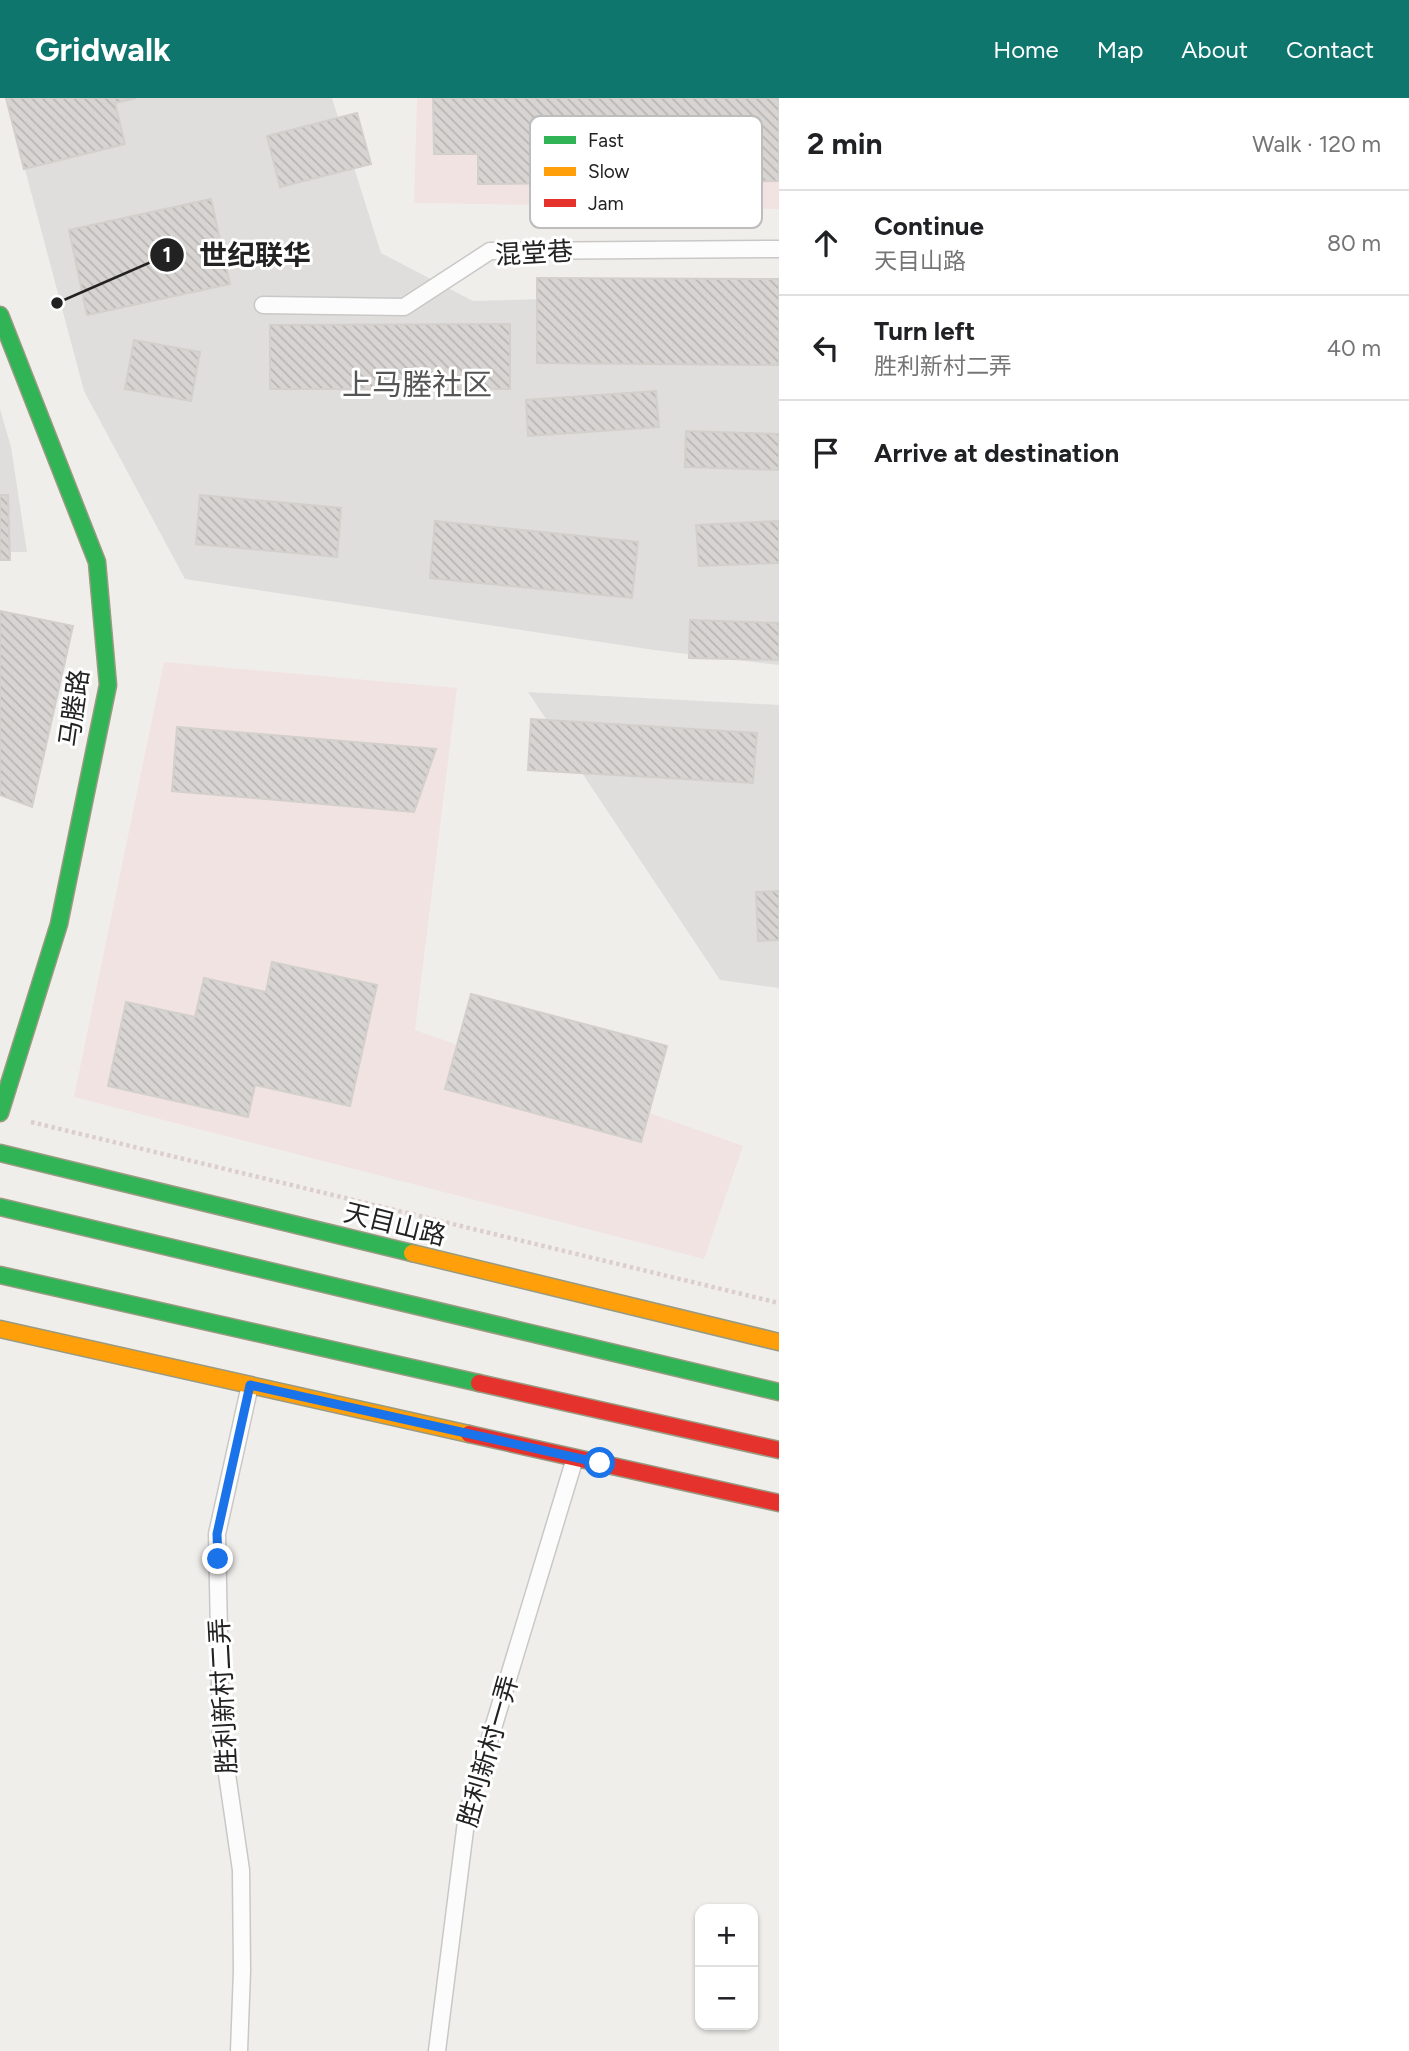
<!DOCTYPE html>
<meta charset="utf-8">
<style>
:root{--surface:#fff;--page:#f6f6f6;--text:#202124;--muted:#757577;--line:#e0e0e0;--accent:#0f766e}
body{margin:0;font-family:Figtree,"Noto Sans SC",sans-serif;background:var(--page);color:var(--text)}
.controls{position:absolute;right:21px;bottom:21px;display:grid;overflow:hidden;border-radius:14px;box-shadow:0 2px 5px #0004}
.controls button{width:63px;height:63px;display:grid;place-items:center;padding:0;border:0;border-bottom:2px solid var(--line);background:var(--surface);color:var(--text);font:35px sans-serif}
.stop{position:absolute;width:21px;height:21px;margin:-16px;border:5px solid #1a73e8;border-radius:50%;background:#fff}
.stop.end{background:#1a73e8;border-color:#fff;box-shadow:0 2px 7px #0008}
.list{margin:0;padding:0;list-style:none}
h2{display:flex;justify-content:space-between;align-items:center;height:91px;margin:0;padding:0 28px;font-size:30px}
h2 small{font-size:23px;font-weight:400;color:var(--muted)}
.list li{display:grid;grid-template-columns:46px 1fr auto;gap:21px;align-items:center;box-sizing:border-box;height:105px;padding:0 28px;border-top:2px solid var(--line)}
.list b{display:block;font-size:26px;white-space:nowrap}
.list p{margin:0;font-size:23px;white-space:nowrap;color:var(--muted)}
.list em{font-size:23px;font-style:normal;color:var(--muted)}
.icon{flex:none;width:38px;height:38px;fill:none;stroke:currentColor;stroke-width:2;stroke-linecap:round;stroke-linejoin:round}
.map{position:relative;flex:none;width:779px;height:1953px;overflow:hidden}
header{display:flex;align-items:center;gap:42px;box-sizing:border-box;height:98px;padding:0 35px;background:var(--accent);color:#fff}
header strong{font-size:33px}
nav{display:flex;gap:38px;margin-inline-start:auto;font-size:24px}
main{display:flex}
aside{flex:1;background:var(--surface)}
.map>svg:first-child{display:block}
</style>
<header>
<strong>Gridwalk</strong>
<nav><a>Home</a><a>Map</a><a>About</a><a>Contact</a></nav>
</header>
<main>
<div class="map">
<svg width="779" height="1953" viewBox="0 0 779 1953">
<defs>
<pattern id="building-back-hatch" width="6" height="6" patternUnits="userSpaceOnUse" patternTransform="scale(1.75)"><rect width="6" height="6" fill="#d7d4d2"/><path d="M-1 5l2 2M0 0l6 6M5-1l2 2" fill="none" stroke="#b8b6b4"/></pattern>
</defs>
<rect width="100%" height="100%" fill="#f0eeeb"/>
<path fill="#dfdedc" d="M6,0H332L381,155L473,203L779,195V567L654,552L185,481L84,293Z
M0,311L11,349L27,454H0Z
M528,594L779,607V890L720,882Z"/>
<path fill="#f1e3e1" d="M417,0H779V111L414,105Z
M164,564L457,590L415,932L743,1048L704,1161L74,999Z"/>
<path fill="url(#building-back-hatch)" stroke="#d3d0cc" stroke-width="2" d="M6,0H136L115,5L125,46L24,71Z
M433,0H779V83L478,86V56H434Z
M357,15L371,66L280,89L267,38Z
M211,101L230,186L87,217L69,132Z
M537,180L779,181V267L537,265Z
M510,226V291H270V227Z
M134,242L200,254L191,303L125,291Z
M656,293L659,329L528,338L526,302Z
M686,333L779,336V372L685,369Z
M0,397H8L10,462H0Z
M200,397L341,410L337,459L196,446Z
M435,423L638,444L632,500L430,480Z
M779,423V465L699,468L696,427Z
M0,513L73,528L32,709L0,697Z
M690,522L779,525V562L689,560Z
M531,621L757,635L753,685L528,672Z
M177,629L436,651L414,714L172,693Z
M779,793V842L758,843L756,794Z
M272,864L377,887L350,1008L255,987L248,1019L108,988L126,904L195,919L204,880L266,894Z
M471,896L667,948L641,1044L445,991Z"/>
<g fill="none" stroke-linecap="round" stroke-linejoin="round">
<g stroke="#c9c8c7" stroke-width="19">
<path id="lane" d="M263,207L404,209L490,153L779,151
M239,1953L242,1873L241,1772L221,1635L217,1436L250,1287
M437,1953L467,1716L575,1360"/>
</g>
<g stroke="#999a82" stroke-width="19">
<path id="fast" d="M0,217L97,464L108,587L59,826L0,1015
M0,1055L412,1155
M0,1109L779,1294
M0,1177L479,1285"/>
</g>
<g stroke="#999a82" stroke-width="19">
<path id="slow" d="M412,1155L779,1244
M0,1231L469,1336"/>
</g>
<g stroke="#999a82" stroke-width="19">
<path id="jam" d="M479,1285L779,1352
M469,1336L779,1405"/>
</g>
<path stroke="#dccecd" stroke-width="4.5" stroke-dasharray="3.5 3.5" stroke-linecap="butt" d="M31,1024L779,1205"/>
<use href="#lane" stroke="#fdfcfc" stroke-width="16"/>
<use href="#fast" stroke="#30b455" stroke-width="16"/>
<use href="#slow" stroke="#ff9f0a" stroke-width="16"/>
<use href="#jam" stroke="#e5322d" stroke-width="16"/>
</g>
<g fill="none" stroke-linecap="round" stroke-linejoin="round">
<path stroke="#1a73e8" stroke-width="9" d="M218,1461L217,1436L250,1287L600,1365"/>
</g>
<g text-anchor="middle" stroke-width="6" stroke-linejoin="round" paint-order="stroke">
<g font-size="26" fill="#222" stroke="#fff">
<text transform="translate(534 155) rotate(-3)" y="9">混堂巷</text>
<text transform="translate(74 610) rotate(-82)" y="9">马塍路</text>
<text transform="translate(395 1126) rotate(14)" y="9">天目山路</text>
<text transform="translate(223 1598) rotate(-93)" y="9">胜利新村二弄</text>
<text transform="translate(488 1653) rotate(-74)" y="9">胜利新村一弄</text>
</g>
<g font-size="30" fill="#555" stroke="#fff">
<text x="417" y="297">上马塍社区</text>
</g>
</g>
<rect x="530" y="18" width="232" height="112" rx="10" fill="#fff" stroke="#bdbdbd" stroke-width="2"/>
<rect x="544" y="38" width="32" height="8" fill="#30b455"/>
<rect x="544" y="69" width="32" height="9" fill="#ff9f0a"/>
<rect x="544" y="101" width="32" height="8" fill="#e5322d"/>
<g font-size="19" fill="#222">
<text x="588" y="49">Fast</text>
<text x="588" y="80">Slow</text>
<text x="588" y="112">Jam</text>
</g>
<path fill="none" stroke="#222" stroke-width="2.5" d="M57 205L167 157"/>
<g fill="#222" stroke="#fff" stroke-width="2.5">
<circle cx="57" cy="205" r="7"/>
<circle cx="167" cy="157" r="18"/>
</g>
<g font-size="21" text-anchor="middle" font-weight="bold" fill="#fff">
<text x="167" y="164">1</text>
</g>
<g font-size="28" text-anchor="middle" font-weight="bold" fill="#222" stroke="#fff" stroke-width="6" stroke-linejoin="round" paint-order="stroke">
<text x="255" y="167">世纪联华</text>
</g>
</svg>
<div class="controls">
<button>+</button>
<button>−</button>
</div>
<div class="stop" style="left:600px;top:1365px"></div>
<div class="stop end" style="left:218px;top:1461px"></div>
</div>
<aside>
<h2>2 min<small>Walk · 120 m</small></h2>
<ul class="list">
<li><svg class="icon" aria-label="ahead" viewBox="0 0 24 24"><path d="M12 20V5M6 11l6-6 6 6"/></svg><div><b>Continue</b><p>天目山路</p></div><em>80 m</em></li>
<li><svg class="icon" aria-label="left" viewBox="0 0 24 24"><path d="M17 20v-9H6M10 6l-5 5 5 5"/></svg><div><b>Turn left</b><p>胜利新村二弄</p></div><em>40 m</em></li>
<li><svg class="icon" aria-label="arrive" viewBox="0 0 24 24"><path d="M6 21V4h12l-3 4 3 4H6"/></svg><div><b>Arrive at destination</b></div></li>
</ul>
</aside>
</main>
